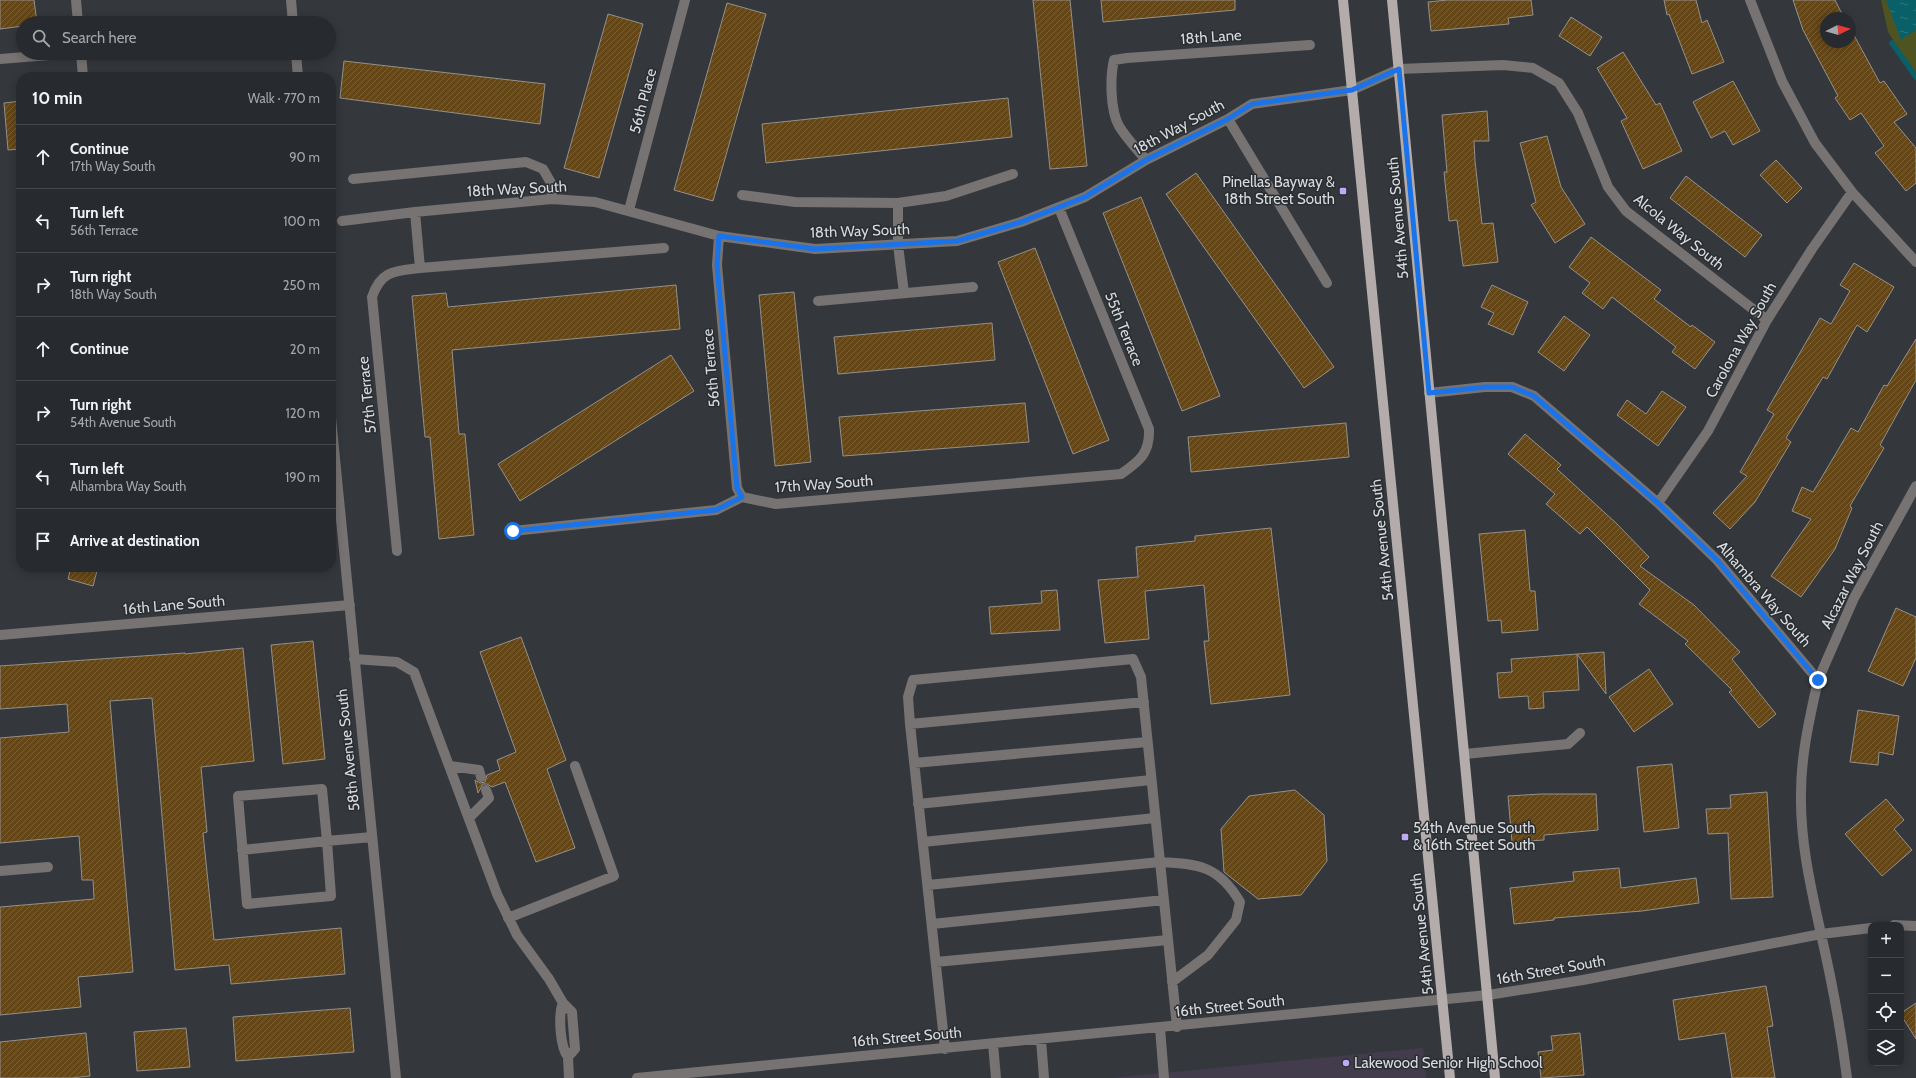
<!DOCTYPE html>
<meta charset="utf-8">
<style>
:root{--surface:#272a2e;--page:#2f3236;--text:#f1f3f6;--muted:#a4a7aa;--line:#43464a}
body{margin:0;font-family:Cabin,sans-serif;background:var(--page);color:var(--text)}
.controls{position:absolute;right:12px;bottom:12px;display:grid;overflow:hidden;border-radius:8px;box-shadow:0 2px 10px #0003}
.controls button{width:36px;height:36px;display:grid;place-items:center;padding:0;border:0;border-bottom:1px solid var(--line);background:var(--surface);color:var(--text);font:20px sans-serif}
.compass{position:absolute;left:1820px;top:12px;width:36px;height:36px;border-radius:50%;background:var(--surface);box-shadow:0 2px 10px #0003;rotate:85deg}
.stop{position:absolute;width:12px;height:12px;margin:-9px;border:3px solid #1a73e8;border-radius:50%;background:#fff}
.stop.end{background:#1a73e8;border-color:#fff;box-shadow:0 1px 4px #0008}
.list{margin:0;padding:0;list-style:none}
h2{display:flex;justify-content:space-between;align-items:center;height:52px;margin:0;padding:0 16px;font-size:17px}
h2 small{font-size:13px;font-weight:400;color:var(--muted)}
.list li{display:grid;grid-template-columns:26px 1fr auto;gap:12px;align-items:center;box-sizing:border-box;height:64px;padding:0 16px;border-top:1px solid var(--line)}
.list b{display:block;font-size:15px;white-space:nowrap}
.list p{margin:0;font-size:13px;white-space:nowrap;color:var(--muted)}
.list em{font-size:13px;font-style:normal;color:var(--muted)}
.icon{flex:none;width:22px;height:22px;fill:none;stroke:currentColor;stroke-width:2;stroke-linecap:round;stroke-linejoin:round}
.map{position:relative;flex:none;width:1916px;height:1078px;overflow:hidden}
.search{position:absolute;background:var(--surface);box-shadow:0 2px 10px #0003;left:16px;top:16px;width:320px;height:44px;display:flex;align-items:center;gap:10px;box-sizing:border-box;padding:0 14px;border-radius:22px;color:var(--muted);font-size:15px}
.panel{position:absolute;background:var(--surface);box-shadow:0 2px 10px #0003;left:16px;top:72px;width:320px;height:500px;border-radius:16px}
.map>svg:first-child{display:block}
</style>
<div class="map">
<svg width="1916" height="1078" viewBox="0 0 1916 1078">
<defs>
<pattern id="water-ripples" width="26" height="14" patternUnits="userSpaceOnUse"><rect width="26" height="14" fill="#096068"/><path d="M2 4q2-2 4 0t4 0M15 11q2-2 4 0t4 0" fill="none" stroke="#2c767d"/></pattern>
<pattern id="building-hatch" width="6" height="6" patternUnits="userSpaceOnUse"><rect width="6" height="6" fill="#644617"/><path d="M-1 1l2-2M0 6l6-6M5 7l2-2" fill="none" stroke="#796038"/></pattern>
</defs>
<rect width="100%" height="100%" fill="#34383d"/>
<path fill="#423c4d" d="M1423,1048L1426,1078H1111Z"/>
<path fill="#4e5320" d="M1881,0H1916V77L1888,32Z"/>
<path fill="url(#water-ripples)" d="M1886,0H1916V30L1901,40Z"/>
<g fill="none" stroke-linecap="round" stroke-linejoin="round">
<path stroke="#096068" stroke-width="5.5" d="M1892,43L1916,77"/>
</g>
<path fill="url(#building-hatch)" stroke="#94908a" d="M0,0H34L37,23H23V26L0,29Z
M1033,0H1070L1087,166L1050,169Z
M1101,0H1235V10L1103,22Z
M1447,0H1531L1533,15L1508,18L1509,24L1431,31L1428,2Z
M1664,0H1696L1702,23L1707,20L1724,62L1692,74L1669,14L1667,15Z
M1793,0H1835L1844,18H1826V42H1850V28L1880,83L1884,81L1907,114L1894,122L1916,148V183L1906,191L1875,153L1884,146L1861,113L1850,120L1835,98L1838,96L1803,30Z
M727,3L766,14L713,201L674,190Z
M608,14L643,24L599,178L564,168Z
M1571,17L1602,37L1590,56L1559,36Z
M1623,52L1656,105L1660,103L1682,151L1643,169L1621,121L1627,118L1597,68Z
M344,61L545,84L540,124L340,98Z
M1733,81L1760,131L1733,145L1725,131L1711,138L1693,102Z
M1008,98L1012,137L766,163L762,124Z
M21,101V149L8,150L4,103Z
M1487,111L1489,141H1474L1475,161L1482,224L1493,223L1498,262L1463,266L1457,220L1449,221L1444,172H1447L1442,115Z
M1547,136L1561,187L1585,224L1555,243L1531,205L1536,202L1520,143Z
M1776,160L1802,188L1787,203L1760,175Z
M1196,173L1334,367L1304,388L1166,194Z
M1686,176L1762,235L1745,257L1670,198Z
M1141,197L1220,396L1182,411L1103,213Z
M1591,237L1661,290L1654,299L1691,327L1692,325L1715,342L1695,369L1672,352L1676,347L1612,297L1603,309L1582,293L1590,283L1569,267Z
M1035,248L1109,440L1073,454L998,262Z
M1854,263L1894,287L1867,332L1857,325L1827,379L1823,377L1786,438L1791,442L1755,502L1730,529L1713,513L1747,476L1740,472L1774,414L1767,410L1820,318L1831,324L1850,291L1840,285Z
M676,285L680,329L452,350L459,434H465L474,535L439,539L430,437H425L412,296L446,293L448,307Z
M1492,285L1528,302L1513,335L1488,324L1494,313L1481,307Z
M794,292L811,462L775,466L759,295Z
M1564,316L1590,335L1564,371L1538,352Z
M992,323L995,360L838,374L834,337Z
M1916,339V380L1880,445L1884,448L1850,506L1852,508L1835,549L1801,597L1771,576L1811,519L1792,511L1802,487L1813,492L1851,428L1858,432L1884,385L1887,386Z
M671,355L694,391L520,501L498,464Z
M1662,391L1686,407L1658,446L1617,415L1627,400L1646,414Z
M1025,403L1029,442L843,456L839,417Z
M1346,423L1349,457L1191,472L1188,437Z
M1525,434L1561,465L1557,469L1616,523L1649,557L1640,566L1694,605L1740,652L1732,659L1776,714L1759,728L1729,692L1732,690L1685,644L1688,641L1639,604L1650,590L1587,527L1580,534L1546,504L1555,494L1508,454Z
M1271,528L1290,695L1211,704L1204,641H1209L1204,585L1145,591L1149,639L1105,643L1098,580L1138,577L1136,547L1195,541V536Z
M1525,530L1530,591H1535L1538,630L1502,633L1501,620L1488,621L1479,534Z
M71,567H98L93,586L68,579Z
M1057,590L1060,630L991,634L989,607L1042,603L1041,591Z
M1896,608L1916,617V658L1903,686L1868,671Z
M521,637L566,760L547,769L575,848L536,862L505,782L492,787L487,784H483L478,793L475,780L480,783L485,782L487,775L500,770L497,760L516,752L480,652Z
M313,641L325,759L283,764L271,645Z
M243,648L254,761L201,767L207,832L203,833L214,940L341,928L345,974L231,984L229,965L175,970L152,698L110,701L133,972L78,977L81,1007L0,1015V907L94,899L93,880H82L79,836L0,843V738L69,732L67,704L0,709V666L185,653V654Z
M1604,652L1606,694L1577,654L1579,690L1543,692L1544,708L1529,709L1528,696L1499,698L1497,673L1512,672L1511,659Z
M1649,669L1673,704L1634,732L1609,697Z
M1858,710L1899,716L1893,755L1879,752L1878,765L1850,762Z
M1672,764L1679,828L1644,832L1637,767Z
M1295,790L1324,815L1327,861L1301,895L1258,899L1224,872L1221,829L1249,796Z
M1767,792L1773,897L1731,899L1728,833L1708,834L1706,809L1731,808L1730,795Z
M1541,794H1596L1598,830L1544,835V840L1512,842L1508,796Z
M1886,799L1904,820L1894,829L1912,850L1882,876L1845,834Z
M1619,868L1621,888L1696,878L1699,903L1642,911L1554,918V920L1514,924L1510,888L1574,881L1573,872Z
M1766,986L1773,1026L1767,1027L1775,1078H1732L1725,1033L1679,1040L1673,1000Z
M1916,1003V1039L1901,1015V1013Z
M350,1008L354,1052L236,1061L233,1017Z
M186,1028L190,1067L137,1071L134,1032Z
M86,1033L90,1076L71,1078H0V1042Z
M1580,1033L1584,1075L1541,1078L1538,1052L1553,1050L1551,1036Z"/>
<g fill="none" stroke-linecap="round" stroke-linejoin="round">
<path stroke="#767372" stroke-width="10" d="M76,0L78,23
M291,0L293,23
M1750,0L1782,81L1815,143L1852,192L1916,262
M81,53L83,77
M296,53L298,77
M0,59L74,53
M1228,119L1327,283
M1146,160C1137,149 1126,138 1119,126C1110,110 1110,77 1114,60L1127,58L1310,45
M353,179L526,162L543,169L551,183L552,199
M742,195L795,202L898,203L946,196L1013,174
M898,203V245L904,293
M629,210L685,0
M415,212L420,268L664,248
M342,221L415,212L552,199L595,202L719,236L815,249L957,241L1021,222L1085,197L1146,160L1228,119L1252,104L1352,90L1399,69L1503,65L1533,68L1559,83L1578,113L1608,187L1626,211L1767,320
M719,236L717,265L737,488L742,497
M818,301L973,287
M1429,393L1485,387H1512L1534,396L1658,503L1717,560L1818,680C1810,717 1801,754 1801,793C1800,842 1811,888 1821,934C1832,982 1841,1030 1847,1078
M331,418L396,1078
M1658,503L1708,431L1767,320L1812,249L1852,192
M513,531L716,510L742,497L776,504L1121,474C1140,461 1150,453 1149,429L1059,208
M397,551L372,297C381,270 395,271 420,268
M0,635L350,605
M354,659L397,662L414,672L497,894L517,935L549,979L563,1003L572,1012L575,1049L568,1057L569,1078
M1818,680L1854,598L1916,486
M910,724L1144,702
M1465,754L1568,744L1580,733
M914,763L1147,742
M450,766L479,770L481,777
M918,804L1151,780
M469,818L489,798L486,790
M923,842L1155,818
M242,850L327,841L322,789L238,796L247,904L331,896L327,841L372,837
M0,871L48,867
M928,885L1160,862C1199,864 1219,866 1240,902L1236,920L1208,955L1172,982
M508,918L614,876L575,766
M932,924L1164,900
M1894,925L1916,926
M936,962L1168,940
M563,1003C558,1015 560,1047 568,1057
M1160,1028L1164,1078
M1041,1040L1044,1078
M993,1044L996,1078
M945,1049L910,724L908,697L913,680L1133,659L1141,677L1177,1027
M637,1078L1488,995L1583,980L1821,934L1871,928"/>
<path stroke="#b3acab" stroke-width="10" d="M1343,0L1450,1078
M1392,0L1495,1078"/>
</g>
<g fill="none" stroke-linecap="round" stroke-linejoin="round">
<path stroke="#1a73e8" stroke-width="5" d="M513,531L716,510L742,497L737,488L717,265L719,236L815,249L957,241L1021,222L1085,197L1146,160L1228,119L1252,104L1352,90L1399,69L1429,393L1485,387H1512L1534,396L1658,503L1717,560L1818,680"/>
</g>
<g fill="#bea9f5" stroke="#2a2e32" stroke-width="1.5">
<rect x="1339" y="187" width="8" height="8" rx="2"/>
<rect x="1401" y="833" width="8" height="8" rx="2"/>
<circle cx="1346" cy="1063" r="4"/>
</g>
<g text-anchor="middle" stroke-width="3" stroke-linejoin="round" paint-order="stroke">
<g font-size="15" fill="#d8dbdd" stroke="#2a2e32">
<text transform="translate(1211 37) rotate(-4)" y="5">18th Lane</text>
<text transform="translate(643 101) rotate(-75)" y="5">56th Place</text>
<text transform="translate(1179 127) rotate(-28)" y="5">18th Way South</text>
<text transform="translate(517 189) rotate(-3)" y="5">18th Way South</text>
<text transform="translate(1398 218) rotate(-95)" y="5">54th Avenue South</text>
<text transform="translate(860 231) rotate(-2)" y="5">18th Way South</text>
<text transform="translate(1679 232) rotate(39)" y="5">Alcola Way South</text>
<text transform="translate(1124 329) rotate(68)" y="5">55th Terrace</text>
<text transform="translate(1741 340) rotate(-61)" y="5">Carolona Way South</text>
<text transform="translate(711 368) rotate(-95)" y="5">56th Terrace</text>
<text transform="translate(367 395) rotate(-96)" y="5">57th Terrace</text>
<text transform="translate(824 484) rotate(-4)" y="5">17th Way South</text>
<text transform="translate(1382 540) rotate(-96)" y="5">54th Avenue South</text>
<text transform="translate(1852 575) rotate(-63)" y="5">Alcazar Way South</text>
<text transform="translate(1764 594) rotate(49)" y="5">Alhambra Way South</text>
<text transform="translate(174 605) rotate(-5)" y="5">16th Lane South</text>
<text transform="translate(348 750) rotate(-96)" y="5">58th Avenue South</text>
<text transform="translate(1422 934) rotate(-96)" y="5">54th Avenue South</text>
<text transform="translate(1551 970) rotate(-10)" y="5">16th Street South</text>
<text transform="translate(1230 1006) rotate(-6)" y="5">16th Street South</text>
<text transform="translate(907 1037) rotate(-5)" y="5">16th Street South</text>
</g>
<g font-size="15" fill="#d8dbdd" stroke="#2a2e32" text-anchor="start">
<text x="1335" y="187" text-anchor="end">Pinellas Bayway &amp;<tspan x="1335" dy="17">18th Street South</tspan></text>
<text x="1413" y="833">54th Avenue South<tspan x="1413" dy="17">&amp; 16th Street South</tspan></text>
<text x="1354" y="1068">Lakewood Senior High School</text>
</g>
</g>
</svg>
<div class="controls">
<button>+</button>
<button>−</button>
<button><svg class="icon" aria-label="locate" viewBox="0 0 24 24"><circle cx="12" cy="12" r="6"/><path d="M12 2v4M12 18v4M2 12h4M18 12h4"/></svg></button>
<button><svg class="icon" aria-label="layers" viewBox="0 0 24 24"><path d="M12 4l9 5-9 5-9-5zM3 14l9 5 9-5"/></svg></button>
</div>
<svg class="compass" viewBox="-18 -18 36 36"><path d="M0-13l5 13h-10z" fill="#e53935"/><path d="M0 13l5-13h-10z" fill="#a4a7aa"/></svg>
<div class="stop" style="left:513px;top:531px"></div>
<div class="stop end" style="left:1818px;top:680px"></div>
<div class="search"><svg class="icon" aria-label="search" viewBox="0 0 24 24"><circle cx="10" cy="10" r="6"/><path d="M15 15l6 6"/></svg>Search here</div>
<section class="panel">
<h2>10 min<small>Walk · 770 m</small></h2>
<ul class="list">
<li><svg class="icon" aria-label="ahead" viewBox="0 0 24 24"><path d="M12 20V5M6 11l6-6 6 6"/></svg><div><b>Continue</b><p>17th Way South</p></div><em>90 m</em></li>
<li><svg class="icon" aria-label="left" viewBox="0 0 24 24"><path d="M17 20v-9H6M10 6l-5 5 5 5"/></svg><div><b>Turn left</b><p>56th Terrace</p></div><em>100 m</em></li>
<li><svg class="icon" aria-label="right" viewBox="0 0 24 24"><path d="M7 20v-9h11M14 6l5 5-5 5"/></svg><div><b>Turn right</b><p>18th Way South</p></div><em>250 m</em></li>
<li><svg class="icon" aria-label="ahead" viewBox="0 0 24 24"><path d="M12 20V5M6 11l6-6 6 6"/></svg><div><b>Continue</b></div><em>20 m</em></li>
<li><svg class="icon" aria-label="right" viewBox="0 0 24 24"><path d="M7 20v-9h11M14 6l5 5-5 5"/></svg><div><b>Turn right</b><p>54th Avenue South</p></div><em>120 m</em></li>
<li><svg class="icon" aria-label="left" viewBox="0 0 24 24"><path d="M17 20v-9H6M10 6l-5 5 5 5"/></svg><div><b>Turn left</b><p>Alhambra Way South</p></div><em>190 m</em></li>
<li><svg class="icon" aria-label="arrive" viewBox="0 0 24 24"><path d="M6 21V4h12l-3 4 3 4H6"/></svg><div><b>Arrive at destination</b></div></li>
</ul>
</section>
</div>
